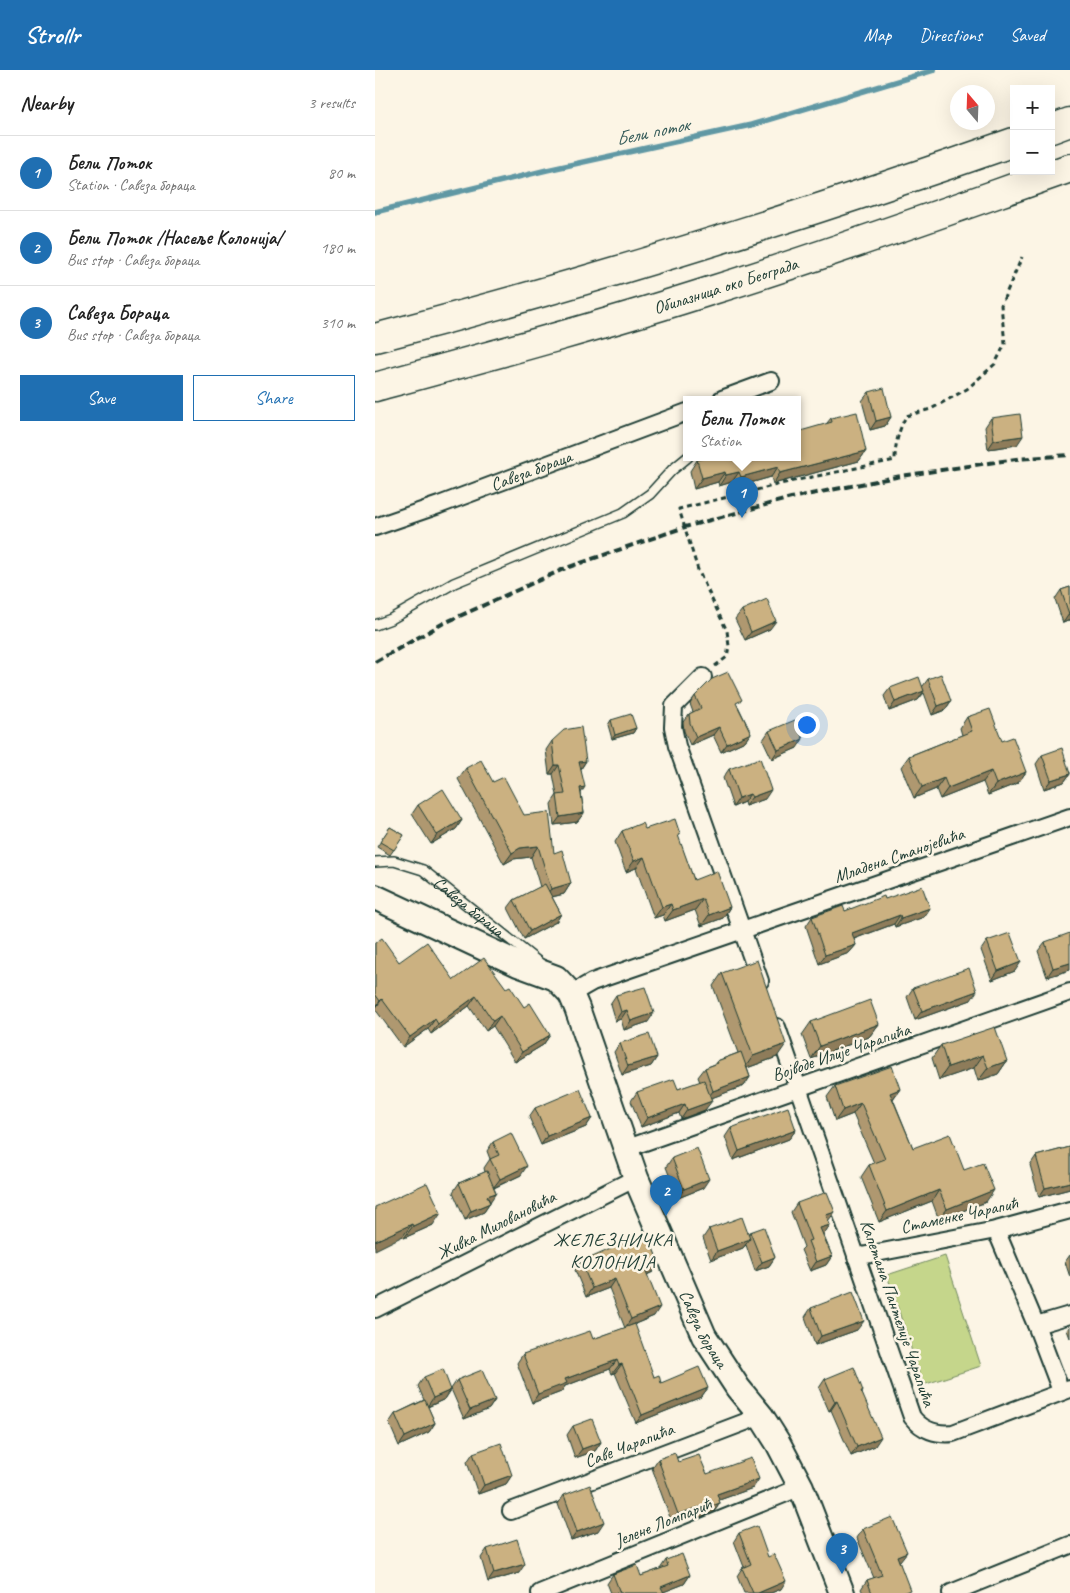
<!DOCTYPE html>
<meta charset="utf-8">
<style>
:root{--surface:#fff;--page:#f6f6f6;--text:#222;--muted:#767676;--line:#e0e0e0;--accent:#1f6fb2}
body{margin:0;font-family:Caveat,sans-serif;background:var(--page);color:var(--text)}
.controls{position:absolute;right:15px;top:15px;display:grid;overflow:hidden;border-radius:0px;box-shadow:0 5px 20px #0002}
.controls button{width:45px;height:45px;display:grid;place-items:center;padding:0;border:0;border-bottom:1px solid var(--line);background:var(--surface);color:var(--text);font:25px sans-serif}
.compass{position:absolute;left:575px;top:15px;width:45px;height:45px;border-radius:50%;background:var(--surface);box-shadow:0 5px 20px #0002;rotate:341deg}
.you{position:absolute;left:431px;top:654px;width:18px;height:18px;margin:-12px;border:4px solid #fff;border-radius:50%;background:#1a73e8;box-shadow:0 0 0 8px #1a73e833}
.badge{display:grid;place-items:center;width:32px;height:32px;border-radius:50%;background:var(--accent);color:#fff;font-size:16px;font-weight:700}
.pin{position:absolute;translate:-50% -41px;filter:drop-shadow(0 1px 2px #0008)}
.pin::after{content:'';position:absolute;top:26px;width:18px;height:15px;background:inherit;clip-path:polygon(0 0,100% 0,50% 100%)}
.popup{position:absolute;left:308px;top:326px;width:118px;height:65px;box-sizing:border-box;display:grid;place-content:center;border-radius:0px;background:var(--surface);filter:drop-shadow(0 1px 4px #0005);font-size:16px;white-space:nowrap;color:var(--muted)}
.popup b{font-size:19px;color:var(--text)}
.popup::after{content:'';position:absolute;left:50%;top:100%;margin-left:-10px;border:10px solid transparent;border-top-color:var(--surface)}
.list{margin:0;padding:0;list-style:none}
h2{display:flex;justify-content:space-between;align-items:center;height:65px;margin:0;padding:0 20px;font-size:21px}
h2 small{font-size:16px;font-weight:400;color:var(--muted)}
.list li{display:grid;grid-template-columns:32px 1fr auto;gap:15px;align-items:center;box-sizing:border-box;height:75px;padding:0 20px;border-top:1px solid var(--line)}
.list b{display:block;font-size:19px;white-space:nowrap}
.list p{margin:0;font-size:16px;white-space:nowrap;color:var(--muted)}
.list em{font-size:16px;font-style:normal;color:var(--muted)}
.actions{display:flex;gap:10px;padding:15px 20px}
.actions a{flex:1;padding:11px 0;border:1px solid var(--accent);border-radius:0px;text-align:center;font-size:18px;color:var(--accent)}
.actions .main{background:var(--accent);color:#fff}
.map{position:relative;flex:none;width:695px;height:1523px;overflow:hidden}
header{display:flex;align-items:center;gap:30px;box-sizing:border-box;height:70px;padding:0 25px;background:var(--accent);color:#fff}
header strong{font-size:24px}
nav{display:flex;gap:28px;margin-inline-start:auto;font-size:18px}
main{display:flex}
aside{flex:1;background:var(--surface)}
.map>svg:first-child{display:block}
</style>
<header>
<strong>Strollr</strong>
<nav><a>Map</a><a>Directions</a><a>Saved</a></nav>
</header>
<main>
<aside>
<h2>Nearby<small>3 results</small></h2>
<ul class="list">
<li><span class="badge">1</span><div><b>Бели Поток</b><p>Station · Савеза бораца</p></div><em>80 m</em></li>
<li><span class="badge">2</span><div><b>Бели Поток /Насеље Колонија/</b><p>Bus stop · Савеза бораца</p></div><em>180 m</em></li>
<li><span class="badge">3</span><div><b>Савеза Бораца</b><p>Bus stop · Савеза бораца</p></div><em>310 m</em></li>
</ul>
<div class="actions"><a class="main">Save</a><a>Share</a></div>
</aside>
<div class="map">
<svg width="695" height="1523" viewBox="0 0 695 1523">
<rect width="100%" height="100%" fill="#fcf5e5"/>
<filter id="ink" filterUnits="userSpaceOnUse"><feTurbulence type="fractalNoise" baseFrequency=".02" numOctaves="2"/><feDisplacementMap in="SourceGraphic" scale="10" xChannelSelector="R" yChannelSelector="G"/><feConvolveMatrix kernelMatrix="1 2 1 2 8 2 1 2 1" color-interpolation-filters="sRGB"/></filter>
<g filter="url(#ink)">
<path fill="#c5d68b" stroke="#728a60" d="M570,1186L606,1296L548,1315L512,1205Z"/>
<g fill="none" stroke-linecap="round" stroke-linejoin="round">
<path stroke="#6198a4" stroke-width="5.5" d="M0,142L172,100L376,55L559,0"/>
<g stroke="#1f3d34" stroke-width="12">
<g id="lane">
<path d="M0,555L16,549L79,513L248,443L275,424L297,400L313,387"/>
<path id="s1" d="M0,792L19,791L48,800L167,895"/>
</g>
</g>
<g stroke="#1f3d34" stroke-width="20">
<g id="street">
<path d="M347,329L396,311"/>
<path id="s2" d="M0,457L64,435L312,342"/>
<path d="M328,607L299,636L298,657L302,676L385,911"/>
<path d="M196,924L217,912L695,747"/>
<path d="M402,957L537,1347C547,1360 562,1365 578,1363L695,1319"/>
<path d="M250,1079L695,922"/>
<path d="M621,1160L661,1255L686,1321"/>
<path d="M481,1187L621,1160L695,1140"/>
<path d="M0,1239L261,1108"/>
<path d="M661,1255L695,1245"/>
<path d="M136,1441L386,1346"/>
<path d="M165,1523L426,1417"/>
<path d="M576,1523L695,1475"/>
</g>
</g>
<g stroke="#1f3d34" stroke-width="28">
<g id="secondary">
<path id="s3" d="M0,827L143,894L181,908L196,924L202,938L261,1108L329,1266L363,1318L386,1346L403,1373L426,1417L467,1523"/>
</g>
</g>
<g stroke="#1f3d34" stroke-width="31">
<g id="highway">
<path d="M676,59L695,52"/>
<path d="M0,268C216,212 428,146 639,72"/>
<path id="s4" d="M0,317C114,286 229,255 341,219C460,182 578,139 695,98"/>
</g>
</g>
<path stroke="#1f3d34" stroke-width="3" stroke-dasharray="5 4" stroke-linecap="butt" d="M340,596L352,587L354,576L352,561L323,500L304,439L418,411L520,390C520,373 524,360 531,346L556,339L592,319L620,294L630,274L626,235L647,187"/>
<use href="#lane" stroke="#fcf5e5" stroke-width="9"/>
<use href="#street" stroke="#fcf5e5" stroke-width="16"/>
<use href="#secondary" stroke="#fcf5e5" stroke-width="24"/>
<use href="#highway" stroke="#fcf5e5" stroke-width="28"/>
<path stroke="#1f3d34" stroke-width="4" stroke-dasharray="8 4" stroke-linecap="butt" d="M0,592L67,554L191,498L310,457L416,428L526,406L641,389L695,385"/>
</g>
<path fill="#af986f" stroke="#1f3d34" d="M494,322L516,347L510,356L495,360L487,331Z
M456,348L491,381L484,391L398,414L396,407L358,418L357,412L344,416L343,412L319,419L315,401L322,390L422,387L452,353Z
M616,348L642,375L613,379L610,357Z
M695,517V550L688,553L680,529L686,520Z
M367,540L395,559L370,570L360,549Z
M553,609L576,631L570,640L557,645L549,623L543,630L514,641L509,626L515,618L548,616Z
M320,626L363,636L376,663L370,671L346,682L338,665L315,675L309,661L308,652L314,644L318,642L315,634Z
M592,647L627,671L651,702L643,713L613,725L608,712L565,729L561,719L539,728L526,697L534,686L587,665L585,658Z
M236,650L261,658L258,663L237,669L233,655Z
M394,661L422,678L397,689L388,670Z
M177,671L211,691L206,699V723L209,743L202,752L179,755L176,734L182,725L178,704H174L171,680Z
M667,685L695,702V704L689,712L669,719L661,694Z
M91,698L118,712L149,745L179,783L196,813L189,824L177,827L186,844L181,852L149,869L133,838L139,830L165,817L156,787L138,789L129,794L83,709Z
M354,699L390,729L370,736L369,732L358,737L348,708Z
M43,735L87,750L81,759L56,774L37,744Z
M15,757L29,765L15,785L2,777Z
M270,759L303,767L319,810L355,837L348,848L326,856L320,840L290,851L288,845L279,848L261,798L251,802L240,772L247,761Z
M510,829L555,838L549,847L520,857L519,854L479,869L481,875L474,883L444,894L431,856L437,847L470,841Z
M612,871L640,901L617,910L606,880Z
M670,872L695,900L672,907L663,881Z
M0,873L24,892L79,910L131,918L175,965L168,975L140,992L118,956L111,961L94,936L56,964L53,959L28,977L0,939Z
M347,903L402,987L372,998L375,1007L369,1016L336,1028L330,1040L306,1049L304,1043L266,1057L256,1031L262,1022L303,1019L325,1012L323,1007L330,998L340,994L342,991L363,983L338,916Z
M538,918L596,930L540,950L532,927Z
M241,925L273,952L249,960L246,949L240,951L235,934Z
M436,952L504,954L494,967L436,989L427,965Z
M245,973L282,987L276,996L247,1005L239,982Z
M566,975L632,991L623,1004L603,1011L599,998L564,1010L557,988Z
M460,1016L525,1019L518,1029L538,1078L589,1100L611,1132L564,1150L557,1131L504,1152L486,1107L494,1095L499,1093L478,1044L460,1051L452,1027Z
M160,1038L217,1048L211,1057L166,1075L154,1047Z
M356,1058L421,1060L414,1069L358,1090L350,1067Z
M118,1072L146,1105L119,1118L115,1132V1133L109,1142L90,1150L78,1122L84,1113L110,1102L109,1098L115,1089L112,1081Z
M695,1077V1119L664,1127L655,1095L661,1086Z
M297,1088L328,1118L303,1128L291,1097Z
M422,1133L453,1151L455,1155L448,1164L457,1186L451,1195L435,1201L426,1180L429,1177L416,1142Z
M0,1137L58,1155L29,1168Z
M334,1159L373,1165L375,1162L400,1187L394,1196L380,1201L371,1175L368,1178L336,1190L328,1168Z
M695,1185V1207L690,1192Z
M206,1192L278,1202L272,1205L279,1246L253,1257L279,1307L286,1313L333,1318L326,1327L261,1353L240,1303L237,1304L235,1299L190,1316L186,1322L157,1333L142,1293L148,1284L218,1269L250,1258L234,1218L211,1227L200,1200Z
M436,1238L482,1260L440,1275L430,1247Z
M695,1256V1268L692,1260Z
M49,1307L76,1320L70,1329L53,1337L60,1353L54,1362L24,1376L14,1353L20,1344L49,1330L43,1316Z
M450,1309L488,1321L487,1323L500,1376L476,1386L456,1340L454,1341L444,1318Z
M82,1310L120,1330L114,1339L89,1349L76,1319Z
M198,1356L226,1372L220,1381L200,1388L192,1365Z
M98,1383L137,1405L131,1414L103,1424L92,1392Z
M283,1389L303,1392L332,1404L378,1418L344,1430L345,1433L339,1442L320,1449L318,1446L297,1453L277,1398Z
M189,1425L223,1461L196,1470L183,1434Z
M488,1459L525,1491H524L533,1523H488L486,1519L492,1510L499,1508L482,1468Z
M364,1463L406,1519L396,1523H369L362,1506L367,1498L369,1497L359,1471Z
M112,1479L144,1503L113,1512L106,1488Z
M291,1490L315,1505L309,1514L288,1522L289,1523H236L232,1513L238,1504L266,1506L285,1499Z"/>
<path fill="#8e7c5a" stroke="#1f3d34" d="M516,347L510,356L495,360L501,351Z
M648,366L642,375L613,379L619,370Z
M491,381L484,391L398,414L405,403Z
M403,397L396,407L358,418L366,407Z
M350,402L343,412L319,419L327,408Z
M364,402L357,412L344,416L351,405Z
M694,544H695V550L688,553Z
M401,551L395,559L370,570L376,562Z
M549,621L543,630L514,641L520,632Z
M576,631L570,640L557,645L563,636Z
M344,657L338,665L315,675L321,667Z
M261,658L258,663L237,669L240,665Z
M376,663L370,671L346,682L352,674Z
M428,669L422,678L397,689L403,680Z
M211,691L205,700L204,692Z
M180,695H184L178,704H174Z
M616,701L608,712L565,729L573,718Z
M651,702L643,713L613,725L621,714Z
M695,704L689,712L669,719L676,710Z
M569,708L561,719L539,728L547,717Z
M210,717L204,726L205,718Z
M396,720L390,729L370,736L377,727Z
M375,724L369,732L358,737L364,728Z
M209,743L202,752L179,755L185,747Z
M87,750L81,759L56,774L62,765Z
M163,776L156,787L138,789L129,794L137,783L145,778Z
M269,787L261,798L251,802L259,791Z
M196,813L189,824L168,829L176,819Z
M328,829L320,840L290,851L298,840Z
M296,834L288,845L279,848L287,837Z
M355,837L348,848L326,856L334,845Z
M555,838L549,847L520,857L526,848Z
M186,844L181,852L149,869L155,861Z
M525,845L519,854L470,872L477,863Z
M481,875L474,883L444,894L450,885Z
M646,892L640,901L617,910L623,901Z
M695,893V900L672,907L678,898Z
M602,921L596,930L540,950L547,941Z
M101,926L94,936L56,964L63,954Z
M7,929L0,939V938L5,931Z
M252,940L246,949L240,951L246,942Z
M279,943L273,952L249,960L256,951Z
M125,946L118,956L111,961L118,951Z
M60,949L53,959L28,977L35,967Z
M504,954L494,967L436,989L445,976Z
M175,965L168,975L140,992L147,982Z
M411,974L402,987L369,999L378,986Z
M608,985L599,998L564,1010L573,997Z
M282,987L276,996L247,1005L253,996Z
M632,991L623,1004L603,1011L613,998Z
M375,1007L369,1016L331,1030L338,1021Z
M525,1019L517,1030L515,1023Z
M337,1031L330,1040L306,1049L312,1040Z
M486,1033L478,1044L460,1051L468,1040Z
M310,1034L304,1043L266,1057L272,1048Z
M217,1048L211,1057L166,1075L172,1066Z
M421,1060L414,1069L358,1090L364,1081Z
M152,1096L146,1105L118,1118L125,1109Z
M334,1109L328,1118L303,1128L309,1119Z
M695,1112V1119L664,1127L670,1118Z
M564,1120L557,1131L504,1152L512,1141Z
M619,1120L611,1132L564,1150L572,1139Z
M121,1123L115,1132L112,1126Z
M115,1133L109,1142L90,1150L96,1141Z
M460,1142L453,1151L451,1145Z
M66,1143L58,1155L29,1168L38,1156Z
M37,1154L28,1166L0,1180V1171Z
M455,1155L449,1164L439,1167L445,1158Z
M375,1169L368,1178L336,1190L342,1181Z
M457,1186L451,1195L435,1201L441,1192Z
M400,1187L394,1196L380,1201L387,1192Z
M284,1193L278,1202L264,1208L270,1199Z
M240,1209L234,1218L211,1227L217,1218Z
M285,1237L279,1246L250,1258L256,1249Z
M489,1251L482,1260L440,1275L446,1266Z
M242,1290L235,1299L190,1316L186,1322L157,1333L163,1324L190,1309Z
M247,1294L240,1303L237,1304L244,1295Z
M333,1318L326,1327L261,1353L267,1345Z
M76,1320L70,1329L52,1337L58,1328Z
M120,1330L114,1339L89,1349L95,1340Z
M462,1331L456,1340L454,1341L460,1332Z
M60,1353L54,1362L24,1376L30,1367Z
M506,1367L500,1376L476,1386L482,1377Z
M226,1372L220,1381L200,1388L207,1379Z
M137,1405L131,1414L103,1424L109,1415Z
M384,1409L378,1418L336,1433L342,1424Z
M345,1433L339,1442L320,1449L326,1440Z
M325,1437L318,1446L297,1453L303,1444Z
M229,1452L223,1461L196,1470L202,1462Z
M532,1482L525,1491L516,1495L522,1486Z
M150,1494L144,1503L113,1512L119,1503Z
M315,1505L309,1514L286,1523V1517Z
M411,1511L406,1519L396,1523H383Z"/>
<path fill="#cbb181" stroke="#1f3d34" d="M509,318L516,347L501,351L494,322Z
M482,342L491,381L405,403L403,397L366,407L364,402L351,405L350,402L327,408L322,390L336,387H422V362L457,352L456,348Z
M645,344L648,366L619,370L616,348Z
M695,517V544H694L686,520Z
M392,529L401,551L376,562L367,540Z
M353,602L367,630L361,633L376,663L352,674L344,657L321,667L315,653L314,644L326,638L320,626L337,609Z
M566,604L576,631L563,636L553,609Z
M544,607L549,621L520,632L515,618Z
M615,639L627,671L638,667L651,702L621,714L616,701L573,718L569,708L547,717L534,686L597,661L592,647Z
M256,644L261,658L240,665L236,650Z
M420,650L428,669L403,680L394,661Z
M206,657L211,691L204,692L210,717L205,718L209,743L185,747L182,725L190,724L184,695H180L177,671L189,660Z
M687,678L695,704L676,710L667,685Z
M385,688L396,720L377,727L375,724L364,728L354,699Z
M106,690L118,712L129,707L149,745L174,742L179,783L187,780L196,813L176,819L163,776L145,778L137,783L91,698Z
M68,719L87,750L62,765L43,735Z
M300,749L305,764L303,765L319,810L342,801L355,837L334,845L328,829L298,840L296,834L287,837L269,787L259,791L247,761L267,753L270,759Z
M15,757L29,765L19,780L5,772Z
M170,814L186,844L155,861L139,830Z
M547,816L555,838L526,848L525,845L477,863L481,875L450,885L437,847L468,836L470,841L509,826L510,829Z
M635,863L646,892L623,901L612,871Z
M695,863V893L678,898L670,872Z
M7,868L24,892L52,872L79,910L109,888L131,918L135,916L149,937L155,933L175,965L147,982L125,946L118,951L101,926L63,954L60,949L35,967L7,929L5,931L0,924V873Z
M382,890L411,974L378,986L347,903Z
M594,898L602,921L547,941L538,918Z
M270,917L279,943L256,951L252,940L246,942L241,925Z
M495,930L504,954L445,976L436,952Z
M620,957L632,991L613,998L608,985L573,997L566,975Z
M274,964L282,987L253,996L245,973Z
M366,982L375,1007L338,1021L330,998L343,993L342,991Z
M517,996L525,1019L515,1023L538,1078L575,1064L589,1100L608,1093L619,1120L572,1139L564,1120L512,1141L494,1095L510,1089L486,1033L468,1040L460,1016Z
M299,1009L303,1019L329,1010L337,1031L312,1040L310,1034L272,1048L262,1022Z
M205,1019L217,1048L172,1066L160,1038Z
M413,1037L421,1060L364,1081L356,1058Z
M136,1063L152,1096L125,1109L115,1089L124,1085L118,1072Z
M695,1077V1112L670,1118L661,1086Z
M322,1078L334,1109L309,1119L297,1088Z
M112,1101L121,1123L112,1126L115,1133L96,1141L84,1113Z
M52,1113L66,1143L38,1156L37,1154L0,1171V1137Z
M452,1122L460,1142L451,1145L455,1155L445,1158L457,1186L441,1192L433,1171L436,1170L422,1133Z
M367,1147L375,1169L342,1181L334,1159Z
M389,1157L400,1187L387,1192L375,1162Z
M272,1163L284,1193L270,1199L285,1237L256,1249L240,1209L217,1218L206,1192Z
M478,1222L489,1251L446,1266L436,1238Z
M260,1254L279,1307L284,1305L286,1313L324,1297L333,1318L267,1345L247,1294L244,1295L242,1290L190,1309L192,1313L163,1324L148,1284L215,1261L218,1269Z
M479,1297L488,1321H486L506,1367L482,1377L462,1331L460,1332L450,1309Z
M68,1299L76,1320L58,1328L49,1307Z
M107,1300L120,1330L95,1340L82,1310Z
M50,1330L60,1353L30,1367L20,1344Z
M217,1349L226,1372L207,1379L198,1356Z
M126,1373L137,1405L109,1415L98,1383Z
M300,1383L303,1392L324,1385L332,1404L376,1388L384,1409L342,1424L345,1433L326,1440L325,1437L303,1444L283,1389Z
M215,1415L229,1452L202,1462L189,1425Z
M517,1447L532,1482L522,1486L535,1520L528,1523H497L492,1510L507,1505L488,1459Z
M382,1456L393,1487L399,1484L411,1511L383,1523H378L367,1498L376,1494L364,1463Z
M142,1469L150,1494L119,1503L112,1479Z
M307,1484L315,1505L286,1517L289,1523H245L238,1504L262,1495L266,1506L293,1496L291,1490Z"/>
</g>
<g text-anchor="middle" stroke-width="5" stroke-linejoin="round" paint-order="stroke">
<g font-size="18" fill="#1f3d34" stroke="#fcf5e5">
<text dy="6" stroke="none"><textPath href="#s4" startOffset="365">Обилазница око Београда</textPath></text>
<text dy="6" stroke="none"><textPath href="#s2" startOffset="166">Савеза бораца</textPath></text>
<text transform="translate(524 785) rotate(-19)" y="6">Младена Станојевића</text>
<text dy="6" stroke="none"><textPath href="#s1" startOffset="108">Савеза бораца</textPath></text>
<text transform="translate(466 982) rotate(-19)" y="6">Војводе Илије Чарапића</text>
<text transform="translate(584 1145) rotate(-12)" y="6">Стаменке Чарапић</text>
<text transform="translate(121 1155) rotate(-27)" y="6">Живка Миловановића</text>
<text transform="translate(523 1243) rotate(71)" y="6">Капетана Пантелије Чарапића</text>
<text dy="6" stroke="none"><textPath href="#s3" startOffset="581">Савеза бораца</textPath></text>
<text transform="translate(254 1375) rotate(-21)" y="6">Саве Чарапића</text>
<text transform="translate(288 1452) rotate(-22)" y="6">Јелене Ломпарић</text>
</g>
<g font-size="19" font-style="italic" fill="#355b59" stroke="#fcf5e5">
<text transform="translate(277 61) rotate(-12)" y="7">Бели поток</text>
</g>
<g font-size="19" letter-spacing="1" fill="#1f3d34" stroke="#fcf5e5">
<text x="238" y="1176">ЖЕЛЕЗНИЧКА<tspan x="238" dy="22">КОЛОНИЈА</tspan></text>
</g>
</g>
</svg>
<div class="controls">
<button>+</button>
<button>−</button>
</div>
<svg class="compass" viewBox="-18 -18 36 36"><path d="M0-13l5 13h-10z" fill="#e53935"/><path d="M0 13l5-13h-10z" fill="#767676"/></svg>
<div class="you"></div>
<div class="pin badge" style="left:367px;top:448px">1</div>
<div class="popup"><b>Бели Поток</b>Station</div>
<div class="pin badge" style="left:291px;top:1146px">2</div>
<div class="pin badge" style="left:467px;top:1504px">3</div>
</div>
</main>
